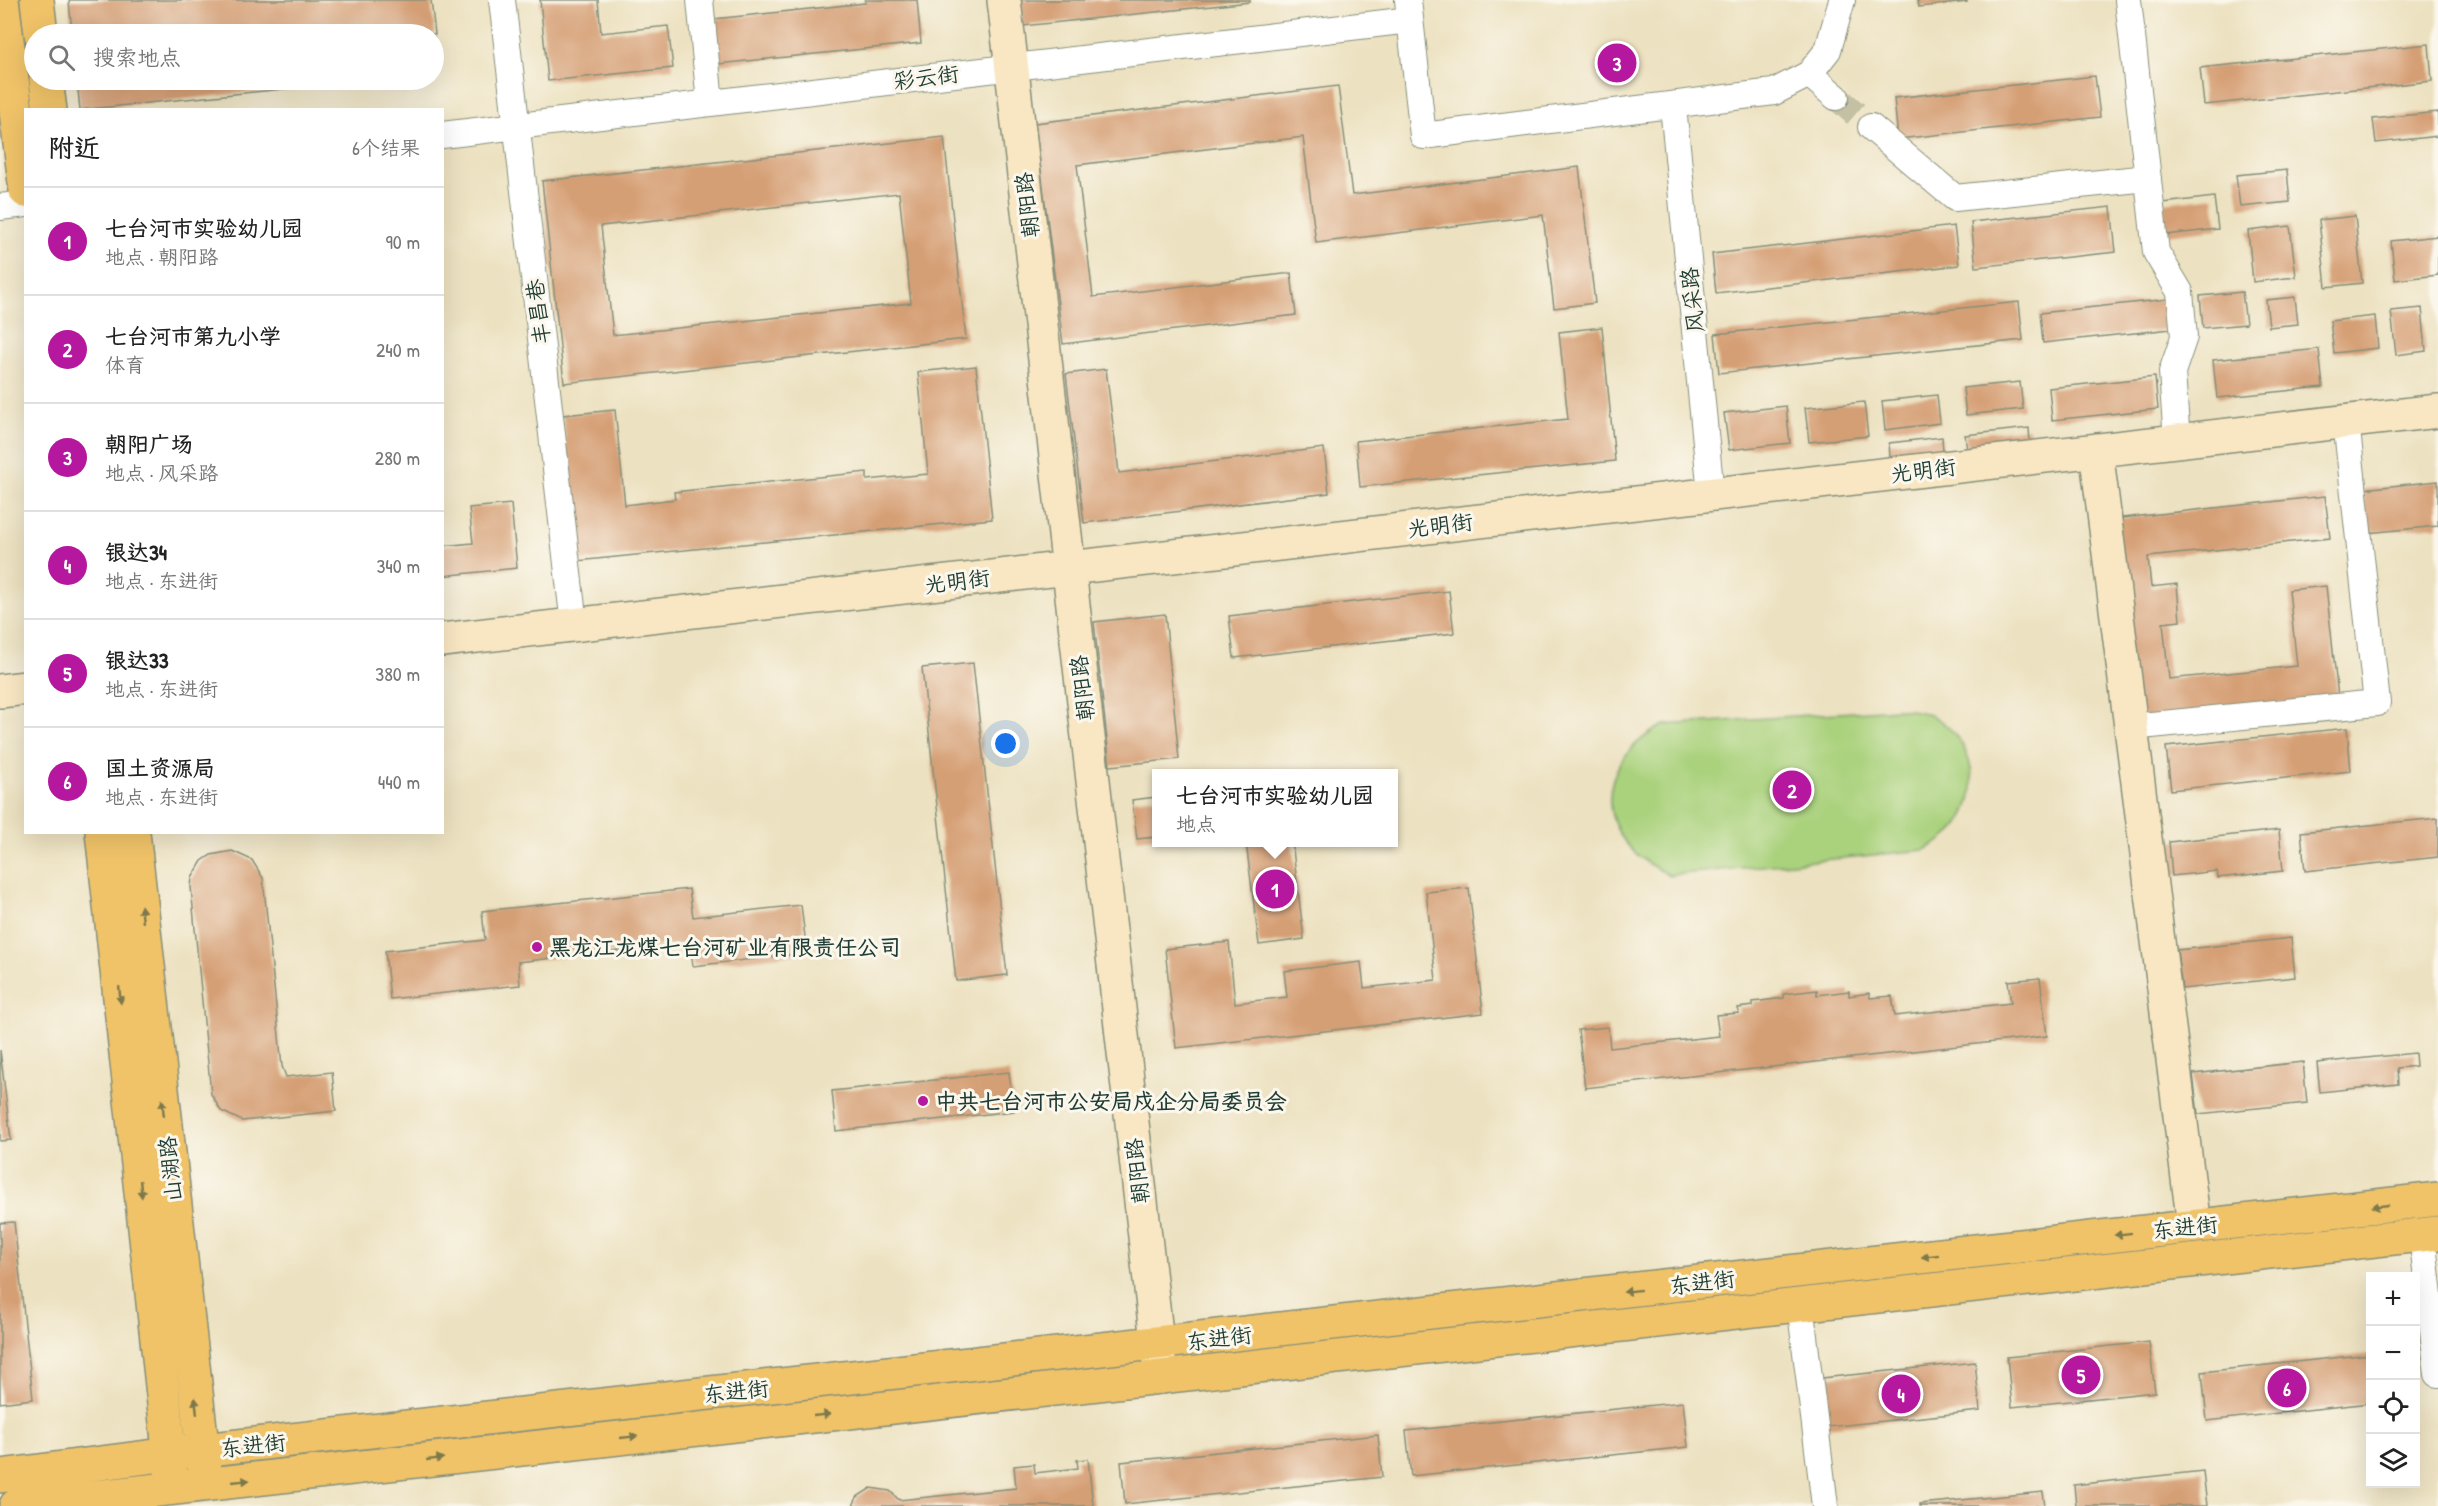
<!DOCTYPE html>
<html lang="zh">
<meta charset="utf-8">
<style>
:root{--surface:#fff;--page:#f6f6f6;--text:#222;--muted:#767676;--line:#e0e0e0;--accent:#b5179e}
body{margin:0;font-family:"Patrick Hand","LXGW WenKai TC",sans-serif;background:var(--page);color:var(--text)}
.controls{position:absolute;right:18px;bottom:18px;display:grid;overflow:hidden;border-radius:0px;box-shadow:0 6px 24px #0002}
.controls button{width:54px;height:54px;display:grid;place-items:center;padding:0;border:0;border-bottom:2px solid var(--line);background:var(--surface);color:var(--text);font:30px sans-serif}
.you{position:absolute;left:1006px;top:744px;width:21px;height:21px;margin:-15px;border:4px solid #fff;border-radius:50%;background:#1a73e8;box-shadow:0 0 0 9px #1a73e833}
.badge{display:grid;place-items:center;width:39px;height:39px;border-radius:50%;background:var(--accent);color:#fff;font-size:20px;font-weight:700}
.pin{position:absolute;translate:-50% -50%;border:3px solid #fff;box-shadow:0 2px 6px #0006}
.popup{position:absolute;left:1152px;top:769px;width:246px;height:78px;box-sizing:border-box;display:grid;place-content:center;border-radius:0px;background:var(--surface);filter:drop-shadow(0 2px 4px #0005);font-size:20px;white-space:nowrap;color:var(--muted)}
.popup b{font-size:22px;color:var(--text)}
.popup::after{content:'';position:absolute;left:50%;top:100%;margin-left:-12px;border:12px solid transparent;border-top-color:var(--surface)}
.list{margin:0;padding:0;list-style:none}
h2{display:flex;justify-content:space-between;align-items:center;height:78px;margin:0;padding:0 24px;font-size:26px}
h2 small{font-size:20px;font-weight:400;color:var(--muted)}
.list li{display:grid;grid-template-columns:39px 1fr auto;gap:18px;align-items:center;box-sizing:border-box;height:108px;padding:0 24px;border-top:2px solid var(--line)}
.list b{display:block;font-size:22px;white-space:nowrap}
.list p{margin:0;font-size:20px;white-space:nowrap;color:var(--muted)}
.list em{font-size:20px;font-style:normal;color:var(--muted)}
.icon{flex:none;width:33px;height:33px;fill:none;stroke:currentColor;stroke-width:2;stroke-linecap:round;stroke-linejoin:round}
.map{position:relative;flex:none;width:2438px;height:1506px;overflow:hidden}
.search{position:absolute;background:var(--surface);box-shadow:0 6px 24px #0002;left:24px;top:24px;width:420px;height:66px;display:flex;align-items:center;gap:15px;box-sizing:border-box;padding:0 21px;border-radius:33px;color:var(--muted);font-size:22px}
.panel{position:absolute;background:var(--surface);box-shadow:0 6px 24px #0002;left:24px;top:108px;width:420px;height:726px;border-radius:0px}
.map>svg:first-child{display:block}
</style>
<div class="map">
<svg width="2438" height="1506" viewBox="0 0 2438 1506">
<rect width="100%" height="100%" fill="#fbf7ec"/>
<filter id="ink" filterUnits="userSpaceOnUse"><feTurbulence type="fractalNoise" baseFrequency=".0167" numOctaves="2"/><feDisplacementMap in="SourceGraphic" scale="12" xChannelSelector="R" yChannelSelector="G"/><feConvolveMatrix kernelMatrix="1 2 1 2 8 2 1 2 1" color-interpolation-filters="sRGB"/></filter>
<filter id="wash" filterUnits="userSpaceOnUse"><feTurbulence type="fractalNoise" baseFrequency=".008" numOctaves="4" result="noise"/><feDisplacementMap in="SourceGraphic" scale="24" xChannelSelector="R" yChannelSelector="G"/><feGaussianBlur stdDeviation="1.35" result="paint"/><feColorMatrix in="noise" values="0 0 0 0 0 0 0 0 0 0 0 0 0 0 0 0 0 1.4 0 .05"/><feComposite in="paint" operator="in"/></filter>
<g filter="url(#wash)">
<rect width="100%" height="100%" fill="#ece1c0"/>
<path fill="#aad27d" stroke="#648858" stroke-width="1.5" d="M1898,709C1913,710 1929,712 1942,722C1980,750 1983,809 1945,838C1939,843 1931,846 1924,850L1670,875C1593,842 1589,763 1664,725Z"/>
<g id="blocks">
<path fill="#d59f75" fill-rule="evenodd" d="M69,0H431L435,34H72Z
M540,0H598L601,33L668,26L673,68L548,81Z
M865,0H917L921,43L718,64L714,19L865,3Z
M1020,0H1250V2L1023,26Z
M1918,0H1967V2L1919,7Z
M434,36L439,73H434Z
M2429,44L2432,81L2204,105L2200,68Z
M2095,76L2100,117L1898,139L1894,98Z
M77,80H359V81L80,110Z
M1338,86L1352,195L1579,167L1595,303L1554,308L1543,215L1316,243L1303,137L1077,165L1093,297L1291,273L1296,315L1063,344L1035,123Z
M2438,112V136L2376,143L2373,119Z
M944,137L966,339L564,383L542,181ZM899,193L911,303L613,335L601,226Z
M2287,170L2290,202L2240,207L2236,175Z
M2214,197L2218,229L2166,235L2163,203Z
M2111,207L2116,252L1976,267L1971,222Z
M2355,216L2362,283L2326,287L2319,220Z
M1954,226L1959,265L1716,293L1712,254Z
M2290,226L2296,277L2253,282L2248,231Z
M2438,236V275L2395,280L2391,241Z
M2242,292L2246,324L2203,328L2200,296Z
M2295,297L2298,324L2269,327L2266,300Z
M2168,299L2171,329L2043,343L2040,313Z
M2019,302L2023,340L1719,373L1715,334Z
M2422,308L2426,351L2396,355L2391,311Z
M2375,316L2378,348L2334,353L2330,321Z
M1602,327L1615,461L1360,487L1356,441L1568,419L1559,332Z
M2319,349L2323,387L2217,398L2213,360Z
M976,366L992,519L577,561L563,415L615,410L625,505L675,499L674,492L867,472V480L928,474L918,372Z
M1106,369L1119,473L1324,448L1329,493L1084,523L1066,374Z
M2155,377L2158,409L2052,420L2049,388Z
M2020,382L2023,409L1966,415L1963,388Z
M1937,395L1940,423L1885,430L1882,401Z
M1864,402L1868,436L1809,442L1805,408Z
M1786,406L1790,443L1729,450L1724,413Z
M2029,428L2030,443L1967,450L1965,435Z
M1942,437L1943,452L1890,457L1889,443Z
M2438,481V526L2367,533L2363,489Z
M2325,496L2330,538L2148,557L2151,587L2177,584L2180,621L2163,623L2169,679L2297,666L2289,590L2326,586L2338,697L2134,719L2113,519Z
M511,504L517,568L442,576V546L473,543L469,508Z
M1449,591L1454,633L1234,658L1229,616Z
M1165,614L1179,759L1110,766L1094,622Z
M973,663L1007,975L956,981L922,668Z
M2347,728L2351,771L2171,790L2166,747Z
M1156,797V837L1137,839L1132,800Z
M2438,818V857L2305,871L2301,832Z
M2279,830L2283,871L2218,878L2217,871L2172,876L2169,842Z
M1246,842H1292L1304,939L1259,945Z
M232,851L252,860L263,878L282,1066L286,1077L332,1072L336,1111L242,1121L221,1111L211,1094L191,887L192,878L202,861L211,855Z
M1469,888L1483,1013L1176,1048L1165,949L1229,942L1235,1003L1287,997L1284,971L1361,962L1364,988L1436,980L1426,892Z
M689,889L693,917L801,905L807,953L693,966L690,943L518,962L520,985L390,999L385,951L485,940L482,911Z
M2291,938L2295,977L2182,989L2177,950Z
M2040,978L2047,1036L1585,1088L1578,1030L1608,1027L1610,1048L1719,1036L1716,1015L1739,1013L1738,1008L1753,1006V1002L1784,998V994L1817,990V995L1849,991V996L1869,993L1870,998L1892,996L1895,1016L2011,1003L2008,981Z
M0,1050L11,1140L0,1141Z
M2415,1053L2416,1066L2397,1068L2398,1084L2320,1092L2317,1063Z
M2303,1062L2307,1103L2198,1114L2193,1074Z
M1009,1072L1014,1111L836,1131L832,1091Z
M14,1222L33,1399L0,1403V1223Z
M2149,1342L2155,1392L2012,1407L2007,1357Z
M2370,1354V1403L2207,1421L2202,1372Z
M1975,1362L1980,1411L1827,1427L1822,1378Z
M1683,1402L1688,1447L1411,1476L1406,1431Z
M1378,1435L1382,1477L1125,1504L1121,1462Z
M1088,1459L1093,1506H853L857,1497L871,1488L890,1491L899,1500L1016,1488L1014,1466L1034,1464L1035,1473L1078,1468L1077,1460Z
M2203,1471L2207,1506H2076L2074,1485Z
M2043,1492L2045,1506H1920V1504Z"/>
</g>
</g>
<g filter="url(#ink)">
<use href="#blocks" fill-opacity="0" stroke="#868f7a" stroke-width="1.5"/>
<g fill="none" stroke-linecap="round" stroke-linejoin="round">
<path stroke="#c3c0a4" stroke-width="26" stroke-dasharray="26 13" stroke-linecap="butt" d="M1836,97L1871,127"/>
<g stroke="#868f7a" stroke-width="28">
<path id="street" d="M502,0L574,625
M700,0L710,103
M1408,0L1423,136L1774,92L1809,74L1828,50L1842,0
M2128,0L2156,252L2180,292L2184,337L2172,372L2177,441
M1809,74L1836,97
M1673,106L1711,494
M1871,127L1955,198L2148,178
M442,135L1410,20
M0,207L26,204
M2131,727L2377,703L2346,421
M2422,1235L2438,1374
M1800,1304L1825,1506"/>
</g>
<g stroke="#868f7a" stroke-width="36">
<path id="secondary" d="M1004,0L1161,1377
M2096,450L2194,1226
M442,640L2438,411
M0,691L26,688"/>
</g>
<g stroke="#868f7a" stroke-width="36">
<path id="primary" d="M2,0L26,191
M37,0L41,34
M46,80L50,110
M102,832L172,1478
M133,832L205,1472
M0,1476L201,1450L2438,1199
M16,1506L2438,1233"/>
</g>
<use href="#street" stroke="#fff" stroke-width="26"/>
<use href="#secondary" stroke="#f9e7c3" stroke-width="33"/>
<use href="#primary" stroke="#f0c369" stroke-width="33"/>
</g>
<defs><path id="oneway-solid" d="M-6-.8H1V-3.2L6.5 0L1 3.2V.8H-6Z" transform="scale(1.5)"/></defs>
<g fill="#7d794c">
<use href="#oneway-solid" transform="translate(142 914) rotate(-96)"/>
<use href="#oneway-solid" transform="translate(120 995) rotate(84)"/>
<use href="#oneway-solid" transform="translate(163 1108) rotate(-96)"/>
<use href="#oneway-solid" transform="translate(141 1189) rotate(84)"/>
<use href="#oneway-solid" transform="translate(2380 1206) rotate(174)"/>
<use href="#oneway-solid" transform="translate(2123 1234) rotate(173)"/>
<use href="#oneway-solid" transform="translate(1930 1256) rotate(173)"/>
<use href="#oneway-solid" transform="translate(1632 1291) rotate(173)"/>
<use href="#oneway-solid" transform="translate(196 1406) rotate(-96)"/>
<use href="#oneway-solid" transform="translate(822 1415) rotate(-6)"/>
<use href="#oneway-solid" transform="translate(629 1437) rotate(-6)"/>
<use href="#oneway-solid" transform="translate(435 1459) rotate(-6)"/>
<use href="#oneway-solid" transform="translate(241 1481) rotate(-6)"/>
</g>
</g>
<g fill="#b5179e" stroke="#fbf7ec" stroke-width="2">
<circle cx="537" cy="947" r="6"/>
<circle cx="923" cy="1101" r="6"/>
</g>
<g text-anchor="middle" stroke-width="6" stroke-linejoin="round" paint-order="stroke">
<g font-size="22" fill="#1f3d34" stroke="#fbf7ec">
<text transform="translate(926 77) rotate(-7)" y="8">彩云街</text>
<text transform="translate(1027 205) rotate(-97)" y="8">朝阳路</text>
<text transform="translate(1692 300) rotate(-96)" y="8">风采路</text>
<text transform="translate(538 312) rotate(-97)" y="8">丰昌巷</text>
<text transform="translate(1923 470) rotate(-7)" y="8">光明街</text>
<text transform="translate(1440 525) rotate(-7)" y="8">光明街</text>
<text transform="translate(957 581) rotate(-7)" y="8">光明街</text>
<text transform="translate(1082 688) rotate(-97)" y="8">朝阳路</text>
<text transform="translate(170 1169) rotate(-96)" y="8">山湖路</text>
<text transform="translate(1137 1171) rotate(-97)" y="8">朝阳路</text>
<text transform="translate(2185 1227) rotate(-6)" y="8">东进街</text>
<text transform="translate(1702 1282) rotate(-7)" y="8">东进街</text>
<text transform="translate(1219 1338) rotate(-7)" y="8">东进街</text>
<text transform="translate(736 1391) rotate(-6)" y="8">东进街</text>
<text transform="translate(253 1445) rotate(-6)" y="8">东进街</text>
</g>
<g font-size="22" font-weight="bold" fill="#1f3d34" stroke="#fbf7ec" text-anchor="start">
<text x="549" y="955">黑龙江龙煤七台河矿业有限责任公司</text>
<text x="935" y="1109">中共七台河市公安局戍企分局委员会</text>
</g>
</g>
</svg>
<div class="controls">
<button>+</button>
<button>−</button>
<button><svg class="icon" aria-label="locate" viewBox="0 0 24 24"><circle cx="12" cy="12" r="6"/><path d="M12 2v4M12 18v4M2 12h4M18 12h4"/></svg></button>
<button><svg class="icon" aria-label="layers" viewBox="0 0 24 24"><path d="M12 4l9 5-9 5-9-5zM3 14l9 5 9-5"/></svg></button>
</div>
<div class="you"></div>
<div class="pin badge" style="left:1275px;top:889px">1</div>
<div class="popup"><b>七台河市实验幼儿园</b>地点</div>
<div class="pin badge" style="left:1792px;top:790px">2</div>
<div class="pin badge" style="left:1617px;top:63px">3</div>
<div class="pin badge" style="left:1901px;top:1394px">4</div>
<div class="pin badge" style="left:2081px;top:1375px">5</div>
<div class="pin badge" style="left:2287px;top:1388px">6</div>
<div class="search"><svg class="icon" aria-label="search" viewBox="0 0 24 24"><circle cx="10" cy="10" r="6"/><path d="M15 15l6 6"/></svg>搜索地点</div>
<section class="panel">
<h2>附近<small>6个结果</small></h2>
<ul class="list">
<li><span class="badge">1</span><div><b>七台河市实验幼儿园</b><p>地点 · 朝阳路</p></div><em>90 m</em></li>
<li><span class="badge">2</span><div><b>七台河市第九小学</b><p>体育</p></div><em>240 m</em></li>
<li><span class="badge">3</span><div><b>朝阳广场</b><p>地点 · 风采路</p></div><em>280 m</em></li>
<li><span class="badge">4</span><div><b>银达34</b><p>地点 · 东进街</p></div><em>340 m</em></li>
<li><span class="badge">5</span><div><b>银达33</b><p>地点 · 东进街</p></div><em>380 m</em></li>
<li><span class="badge">6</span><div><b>国土资源局</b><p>地点 · 东进街</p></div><em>440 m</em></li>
</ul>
</section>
</div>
